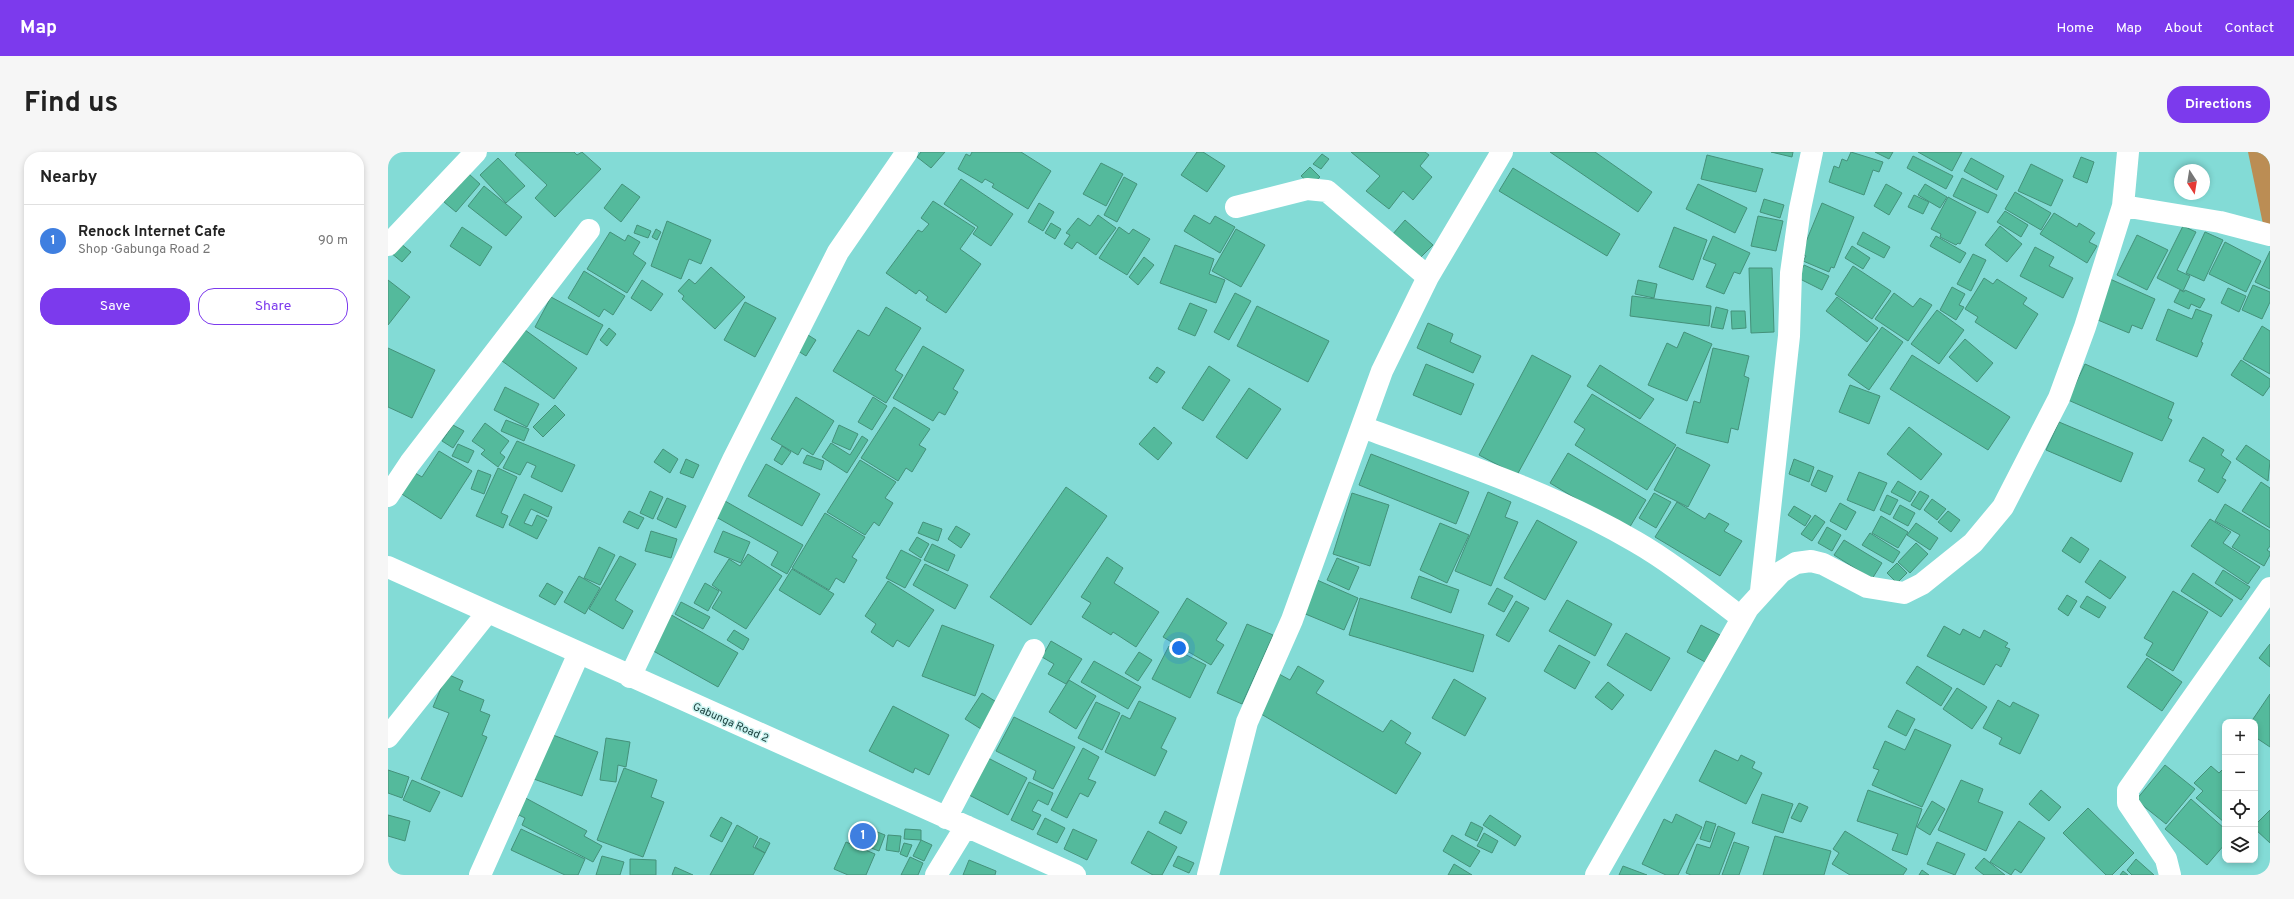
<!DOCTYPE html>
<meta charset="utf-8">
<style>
:root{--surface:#fff;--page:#f6f6f6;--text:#222;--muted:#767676;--line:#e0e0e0;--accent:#7c3aed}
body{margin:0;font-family:Overpass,sans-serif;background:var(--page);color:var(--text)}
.controls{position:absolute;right:12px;bottom:12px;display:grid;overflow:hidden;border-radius:8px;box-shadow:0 2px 6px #0003}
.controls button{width:36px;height:36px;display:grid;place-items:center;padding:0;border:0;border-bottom:1px solid var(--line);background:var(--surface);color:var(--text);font:20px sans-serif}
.compass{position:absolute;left:1786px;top:12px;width:36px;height:36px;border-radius:50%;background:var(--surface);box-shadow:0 2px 6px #0003;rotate:168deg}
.you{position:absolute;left:791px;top:496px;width:14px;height:14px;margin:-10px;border:3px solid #fff;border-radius:50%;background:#1a73e8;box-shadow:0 0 0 6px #1a73e833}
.badge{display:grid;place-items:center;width:26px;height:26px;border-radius:50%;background:var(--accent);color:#fff;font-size:13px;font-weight:700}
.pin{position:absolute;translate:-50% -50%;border:2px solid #fff;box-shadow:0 1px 4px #0006}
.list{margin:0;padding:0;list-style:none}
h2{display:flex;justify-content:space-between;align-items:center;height:52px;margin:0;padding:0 16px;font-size:17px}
h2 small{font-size:13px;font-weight:400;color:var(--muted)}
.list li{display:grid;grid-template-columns:26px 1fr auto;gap:12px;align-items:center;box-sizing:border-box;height:72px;padding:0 16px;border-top:1px solid var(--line)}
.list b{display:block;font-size:15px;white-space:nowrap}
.list p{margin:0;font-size:13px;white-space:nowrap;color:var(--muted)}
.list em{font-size:13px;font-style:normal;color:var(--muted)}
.actions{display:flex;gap:8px;padding:12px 16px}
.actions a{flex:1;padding:9px 0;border:1px solid var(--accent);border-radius:16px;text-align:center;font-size:14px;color:var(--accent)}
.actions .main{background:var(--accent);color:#fff}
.icon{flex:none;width:22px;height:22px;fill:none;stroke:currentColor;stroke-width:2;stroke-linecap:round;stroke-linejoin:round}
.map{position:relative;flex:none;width:1882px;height:723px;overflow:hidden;border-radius:16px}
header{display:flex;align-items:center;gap:24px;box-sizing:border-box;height:56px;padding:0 20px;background:var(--accent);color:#fff}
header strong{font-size:19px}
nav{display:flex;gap:22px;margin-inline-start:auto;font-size:14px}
.intro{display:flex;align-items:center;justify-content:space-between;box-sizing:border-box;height:96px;padding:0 24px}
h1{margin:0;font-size:28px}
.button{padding:10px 18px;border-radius:16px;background:var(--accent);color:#fff;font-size:14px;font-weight:700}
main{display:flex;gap:24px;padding:0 24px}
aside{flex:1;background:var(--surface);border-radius:16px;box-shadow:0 2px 6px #0003}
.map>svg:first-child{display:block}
</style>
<header>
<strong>Map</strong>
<nav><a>Home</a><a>Map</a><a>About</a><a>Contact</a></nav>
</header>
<div class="intro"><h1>Find us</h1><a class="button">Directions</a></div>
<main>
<aside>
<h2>Nearby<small></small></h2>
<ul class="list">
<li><span class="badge" style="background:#3f7fe0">1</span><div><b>Renock Internet Cafe</b><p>Shop · Gabunga Road 2</p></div><em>90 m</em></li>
</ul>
<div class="actions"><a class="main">Save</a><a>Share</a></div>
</aside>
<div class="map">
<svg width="1882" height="723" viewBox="0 0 1882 723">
<rect width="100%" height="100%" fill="#83dbd6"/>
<path fill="#bb8d54" d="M1860,0H1882V79L1876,77Z"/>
<path fill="#54ba9c" stroke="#44917a" d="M129,0H186L189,3L194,0L213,17L167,65L147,46L159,33L127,3Z
M533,0H557L543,16L529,5Z
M584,0H633L663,19L640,57L604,35L606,32L597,27L594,31L570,17L578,2L582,4Z
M809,0H815L837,14L819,40L793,23Z
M963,0H1037L1041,3L1032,14L1044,25L1025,48L1015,39L1001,57L978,39L992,24Z
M1162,0H1207L1264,40L1250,60Z
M1383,0H1405L1404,5Z
M1463,0L1495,10L1491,20L1485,18L1476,43L1441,30L1446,14L1451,16L1454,7L1459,9Z
M1487,0H1505L1501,7Z
M1530,0H1574L1564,19Z
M934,2L941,7L933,17L925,12Z
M1319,3L1375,17L1368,40L1313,27Z
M1525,4L1565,24L1558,37L1519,16Z
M1693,5L1706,10L1699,31L1685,25Z
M110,6L137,34L118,51L92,23Z
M1583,6L1616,24L1609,38L1576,19Z
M713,11L735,22L718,54L695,42Z
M1643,12L1675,28L1663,54L1630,39Z
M922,15L932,25L923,33L913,24Z
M1125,16L1232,82L1219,104L1111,39Z
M81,22L92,32L68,60L56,50Z
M736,25L749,32L729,70L716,63Z
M1574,26L1609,43L1600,61L1565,44Z
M573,27L625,62L603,94L585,82L590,75L556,52Z
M234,32L252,45L233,70L216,56Z
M1310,32L1359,56L1347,81L1298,57Z
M1498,32L1514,41L1501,63L1486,54Z
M1537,32L1559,45L1552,56L1530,43Z
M96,34L134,65L118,84L80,54Z
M1627,40L1663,61L1653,78L1617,57Z
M1526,43L1541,50L1535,62L1520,55Z
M1560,45L1588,60L1572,92L1570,91L1568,93L1552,85L1553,82L1543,77Z
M1376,47L1396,53L1392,66L1372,60Z
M545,49L587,76L572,97L593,112L558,161L538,148L540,145L531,138L528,142L498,121L530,78L534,80L541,72L533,66Z
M651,51L666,60L655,79L640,70Z
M1434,51L1466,65L1446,116L1443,115L1441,120L1415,109L1418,104L1413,102Z
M1617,59L1640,73L1633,85L1609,70Z
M1666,61L1689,75L1691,71L1707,81L1701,90L1709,94L1699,111L1652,82Z
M710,63L728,76L708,103L689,90L684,97L676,92L682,83L678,81L690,66L702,74Z
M806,63L822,72L827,64L847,75L832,101L796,79Z
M1370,64L1395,69L1388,99L1363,94Z
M1017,68L1045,93L1031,107L1004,83Z
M279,69L323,88L313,112L301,107L293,127L263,114Z
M663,71L673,77L667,87L657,81Z
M249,73L263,79L260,86L246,81Z
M1612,74L1634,92L1619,110L1597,93Z
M1795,74L1808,80L1789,118L1802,124L1795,139L1769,126Z
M74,75L104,95L92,114L62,94Z
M731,75L741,82L745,77L762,87L739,123L711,106Z
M1286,75L1319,88L1305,128L1271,115Z
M268,77L273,80L269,88L264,85Z
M848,77L877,93L853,135L824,119Z
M222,80L237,89L240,83L252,90L245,102L258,111L239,141L199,117Z
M1475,80L1502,95L1496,106L1469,92Z
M1817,80L1835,88L1816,129L1798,121Z
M1749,83L1780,98L1759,138L1729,123Z
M1325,84L1362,101L1352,122L1346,120L1336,142L1318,135L1328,112L1315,107Z
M1548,84L1578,101L1572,111L1542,94Z
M1837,90L1873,109L1858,140L1821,122Z
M12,91L23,100L14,110L3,101Z
M787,93L826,107L821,122L837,128L828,151L772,131Z
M1464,94L1482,106L1475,117L1457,106Z
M1647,95L1666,105L1661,114L1685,126L1675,146L1632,124Z
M1882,99V137L1867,130Z
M1585,102L1598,108L1583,139L1569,132Z
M756,105L766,113L750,133L741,125Z
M1416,113L1441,124L1434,138L1410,126Z
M1465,114L1503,139L1484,167L1447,142Z
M323,115L357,145L327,177L294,147L296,144L290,139L301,127L307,132Z
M1361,116H1384L1386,180L1363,181Z
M196,119L237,144L225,163L216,157L211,165L180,146Z
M1596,126L1605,132L1609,127L1639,146L1635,152L1650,162L1628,197L1587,170L1590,165L1577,157Z
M1722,127L1767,147L1754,177L1744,173L1741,181L1705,166Z
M0,128L22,145L0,173Z
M254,128L275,142L263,159L243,146Z
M1250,128L1269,132L1266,146L1247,142Z
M1865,133L1882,140V150L1874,167L1854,158Z
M1564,135L1577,142L1571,153L1576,155L1568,168L1552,158Z
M1840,136L1858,144L1851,160L1833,151Z
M1792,138L1796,140L1797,138L1817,147L1812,156L1803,152L1801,157L1786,150Z
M847,141L863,149L841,188L826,180Z
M1506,141L1525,155L1532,146L1544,153L1520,189L1487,167Z
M1244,144L1323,154L1321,174L1242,164Z
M163,145L215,173L199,203L147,175Z
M1449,145L1490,176L1479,190L1438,159Z
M357,150L388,166L367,205L336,188Z
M802,151L819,158L807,184L790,177Z
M869,154L941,189L920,230L849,194Z
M498,155L533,176L507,218L515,223L498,251L445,219L470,178L481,184Z
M1328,155L1340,158L1335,177L1323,175Z
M1780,157L1804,167L1808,157L1824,163L1813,190L1815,191L1809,205L1768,188Z
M1549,158L1576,178L1551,212L1523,192Z
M1343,159H1357L1358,176L1344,177Z
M1040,171L1065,182L1062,190L1093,204L1085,221L1029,196Z
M1874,174L1882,179V222L1855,207Z
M133,175L189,216L166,247L110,206Z
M1494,175L1515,190L1481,238L1460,223Z
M221,176L228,182L219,194L212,188Z
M1296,180L1324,192L1299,249L1260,233L1279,191L1289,196Z
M420,183L428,188L418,204L410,199Z
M1577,187L1605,211L1589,230L1561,205Z
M535,194L576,218L565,237L570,240L557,263L551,260L545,269L505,246Z
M0,196L47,218L24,266L0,255Z
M1325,196L1361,204L1356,224L1361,226L1350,278L1343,276L1340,291L1298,281L1306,249L1312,251Z
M1144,203L1183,224L1129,323L1091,303Z
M1524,203L1622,265L1600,298L1502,237Z
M1853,208L1882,227V234L1875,244L1843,223Z
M1038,212L1086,232L1073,263L1025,243Z
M1697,212L1786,251L1780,266L1784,268L1774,289L1680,248Z
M1212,213L1266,247L1252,267L1199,234Z
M821,214L842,228L815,269L794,256Z
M769,215L777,220L769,231L761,226Z
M1462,233L1492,244L1481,272L1451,260Z
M117,235L151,252L139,275L106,258Z
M861,236L893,257L859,307L828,285Z
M1204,242L1288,293L1259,338L1187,293L1197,277L1186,270Z
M408,245L446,269L425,303L414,296L410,303L383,287Z
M485,245L499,254L484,278L470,270Z
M167,253L177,263L155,285L145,275Z
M506,255L542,277L531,293L538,297L524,320L518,316L510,329L473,306Z
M118,268L141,277L136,289L113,279Z
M1671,270L1745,301L1733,330L1658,298Z
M97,271L121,289L112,301L117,305L110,315L93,302L97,298L84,289Z
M65,273L76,279L65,296L54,289Z
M451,273L470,282L462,298L444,290Z
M766,275L784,291L770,308L751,292Z
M1521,275L1554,302L1533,328L1499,302Z
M474,284L480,288L459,321L434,305L443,291L462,303Z
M1815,285L1836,298L1833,303L1843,310L1834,326L1838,328L1830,341L1810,329L1817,317L1801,309Z
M129,289L187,313L174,340L143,325L148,314L139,310L132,323L115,316Z
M70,292L86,299L80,311L64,304Z
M1858,293L1882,309L1880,329L1848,307Z
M394,294L403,300L394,313L386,308Z
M1289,295L1322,313L1300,355L1266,338Z
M275,297L290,307L282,321L266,310Z
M51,299L84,319L53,367L9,339L22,318L34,325Z
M1180,301L1258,348L1240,378L1162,331Z
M983,302L1081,340L1068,372L971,333Z
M419,303L436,309L433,318L415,311Z
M298,307L311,313L305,326L292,321Z
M1406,307L1426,315L1421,330L1401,322Z
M472,308L508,330L497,346L505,351L491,374L486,370L477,383L439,360Z
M378,312L432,342L414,374L360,344Z
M110,316L129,325L113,361L120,364L115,376L88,364Z
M90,318L103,323L96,342L83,337Z
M1430,318L1445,324L1438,340L1423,333Z
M1471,320L1499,331L1486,359L1459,348Z
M1510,329L1528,340L1522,350L1503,340Z
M1873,330L1882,336V376L1854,359Z
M678,335L719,364L643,473L602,445Z
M262,339L275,345L265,367L252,361Z
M1532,339L1541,344L1532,358L1523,353Z
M1100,340L1123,350L1117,365L1130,370L1103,434L1067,419Z
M964,341L1001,353L982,414L945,402Z
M1266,341L1283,350L1268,376L1251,366Z
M136,342L164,355L160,365L143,357L136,371L144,374L149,363L159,368L149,387L121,373Z
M1499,343L1510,348L1502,363L1492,358Z
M279,346L298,354L288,376L269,367Z
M1544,347L1558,357L1549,368L1536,358Z
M337,349L415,393L399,422L383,413L390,400L328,365Z
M1289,350L1317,367L1321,361L1341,372L1336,379L1354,389L1332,424L1267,385Z
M1452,351L1468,360L1458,378L1442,369Z
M1837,352L1882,379V394L1879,398L1882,400V403L1876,414L1844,395L1852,383L1827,369Z
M1512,353L1527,361L1520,374L1505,366Z
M1406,354L1423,364L1417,374L1400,363Z
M241,359L256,366L250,377L235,370Z
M1560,359L1572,368L1563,380L1550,370Z
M437,361L477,385L464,405L469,408L456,431L448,426L441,438L404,416Z
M1427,363L1437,370L1424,389L1413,382Z
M1493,364L1520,380L1510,396L1484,381Z
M1822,367L1843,380L1835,391L1872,415L1860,432L1803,394Z
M1149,368L1189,390L1157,448L1116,426Z
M535,370L554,377L550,389L530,381Z
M1052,371L1081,383L1059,431L1032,418Z
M1528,371L1550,386L1542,398L1519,383Z
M568,374L582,382L573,396L560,387Z
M1439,375L1453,383L1444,399L1430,391Z
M263,379L289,387L283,406L257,399Z
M335,379L362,390L353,411L326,400Z
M1482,381L1512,400L1505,411L1474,393Z
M529,385L541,392L533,406L521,398Z
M1683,385L1701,397L1692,411L1674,399Z
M1456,388L1494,411L1484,427L1446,403Z
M1528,391L1540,402L1522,421L1510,410Z
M544,392L567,403L560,419L536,408Z
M211,395L227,403L212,433L196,426Z
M513,398L533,408L517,436L498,426Z
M360,402L394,424L358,477L324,456L334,440L324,433L341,407L352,414Z
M232,404L248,412L227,448L245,459L235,477L201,457Z
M719,405L735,416L726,431L771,460L748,495L725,480L723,483L694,465L703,451L693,445Z
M949,406L971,415L961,438L939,428Z
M1712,408L1738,425L1722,447L1697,430Z
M1509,411L1519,421L1509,431L1499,421Z
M537,412L580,433L567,457L525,433Z
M404,417L446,442L432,463L391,438Z
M1835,418L1862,435L1853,448L1827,431Z
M1805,421L1845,448L1833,465L1793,439Z
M191,424L212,436L197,462L176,450Z
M1031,424L1071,438L1063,461L1023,446Z
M929,428L970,446L956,478L915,461Z
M500,429L546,458L521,495L509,488L505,495L483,480L488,472L477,464Z
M159,431L175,440L167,453L151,444Z
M317,431L331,439L320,459L306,451Z
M1109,436L1125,444L1116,460L1100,452Z
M1785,439L1820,460L1785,519L1758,503L1765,491L1756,486Z
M1679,443L1689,449L1680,464L1670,457Z
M1699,444L1718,455L1711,466L1692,455Z
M799,446L839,471L828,488L836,493L823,513L775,485Z
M972,446L1096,483L1085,520L961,483Z
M1179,448L1224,472L1207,504L1161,479Z
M1128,449L1141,456L1121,490L1108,483Z
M293,450L322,465L315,477L287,462Z
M280,461L350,501L330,535L260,496Z
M859,472L885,483L854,552L829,541Z
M554,473L606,493L587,544L534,524Z
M1313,473L1332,483L1317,510L1299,500Z
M1556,474L1572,483L1575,477L1592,486L1596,478L1620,491L1617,495L1622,497L1613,515L1608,512L1596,533L1539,504Z
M346,478L361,487L355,498L339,488Z
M1238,481L1282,506L1263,539L1219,513Z
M663,489L694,507L678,532L660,522L666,512L654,505Z
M1882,492V515L1871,506Z
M1171,493L1202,510L1187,537L1156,519Z
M781,494L818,513L802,546L764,527Z
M751,500L764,508L750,529L737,521Z
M1759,506L1794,530L1774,559L1739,535Z
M706,509L753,535L740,557L693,530Z
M910,514L936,529L928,541L995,580L1003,568L1023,581L1017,591L1033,601L1008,642L868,559L891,522L902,528Z
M1529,514L1564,536L1553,554L1518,531Z
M59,522L75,529L71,538L96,548L92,559L102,563L94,583L99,585L74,645L33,627L61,561L45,555Z
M1066,527L1098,546L1077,584L1044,566Z
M681,528L708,544L688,577L661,560Z
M1220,530L1236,543L1224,558L1207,545Z
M1569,536L1599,555L1584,577L1555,557Z
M594,541L610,551L593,577L577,567Z
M1882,542V595L1867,585V570H1863Z
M1610,548L1622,555L1625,550L1651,563L1632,602L1611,592L1614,586L1595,576Z
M751,549L788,566L773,596L779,599L767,624L717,600L734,563L742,567Z
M708,550L732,561L714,598L690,586Z
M505,554L561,583L541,623L527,616L525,621L481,599Z
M1509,558L1527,567L1518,584L1500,575Z
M626,565L687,595L665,637L645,627L648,619L608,599Z
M1527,577L1563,593L1534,655L1484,633L1491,618L1485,616L1497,589L1517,598Z
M157,580L210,600L194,644L140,625Z
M218,586L242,590L238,615L230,613L228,630L212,628Z
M695,596L711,605L700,627L708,630L700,645L692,641L679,666L663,658Z
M1327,598L1350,609L1353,603L1367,610L1364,616L1374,621L1358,652L1311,629Z
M600,606L639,626L620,663L581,643Z
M1777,613L1807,637L1778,672L1748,648Z
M1823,614L1831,621L1837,615V671L1808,646L1815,639L1806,631Z
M236,616L269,628L263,645L276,650L255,705L209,688Z
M0,618L21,625L14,646L0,641Z
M24,628L52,640L42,660L15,648Z
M1573,628L1595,637L1590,650L1615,660L1598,699L1550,678Z
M641,630L665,641L660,653L650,648L644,659L653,663L645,678L623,668Z
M1480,638L1534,657L1519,703L1504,698L1510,682L1469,669Z
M1653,638L1673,655L1661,669L1641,652Z
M1374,642L1405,652L1395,681L1364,671Z
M132,643L199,679L196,684L214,694L205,710L134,673L137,666L131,663L126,671Z
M1803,647L1837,677V692L1819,713L1777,677Z
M1544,649L1557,657L1542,683L1529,675Z
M1411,651L1420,655L1413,670L1403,666Z
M1700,656L1746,701L1724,723H1718L1675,681Z
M1882,658V691L1867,677V673Z
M777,659L799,670L793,682L771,671Z
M1288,662L1314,675L1290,723H1278L1254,712L1276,667L1284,671Z
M0,663L22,669L17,689L0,684Z
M1102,663L1133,684L1127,694L1095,673Z
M333,665L344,671L334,690L322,684Z
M657,666L677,676L669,691L649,682Z
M1318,669L1328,672L1322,690L1312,687Z
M1631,669L1657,686L1633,721L1627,717L1623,723L1602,710Z
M1083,670L1095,676L1089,689L1077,683Z
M469,672L497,683L491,699L462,688Z
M349,673L370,685L365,695L377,701L365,723H322Z
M1330,674L1347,681L1331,723H1303L1298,721L1309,692L1322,696Z
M133,677L197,707L190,723H177L123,698Z
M517,677L533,678V688L516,687Z
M685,677L709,688L699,708L676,697Z
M760,679L789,695L774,723H765L743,711Z
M1457,679L1519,717L1515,723H1462L1444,712L1451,701L1445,697Z
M1096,681L1110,689L1104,701L1089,694Z
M500,683L513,684L511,700L498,698Z
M1064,683L1092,699L1082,715L1055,699Z
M1387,684L1443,699L1436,723H1375Z
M372,686L382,691L377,701L367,695Z
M533,688L544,693L536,709L525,704Z
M458,690L487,702L478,723H460L446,717Z
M1346,690L1361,695L1351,723H1334Z
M1549,690L1577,702L1567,723L1539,712Z
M516,691L524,693L519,705L512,702Z
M214,704L236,710L232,723H208Z
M790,704L806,711L801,721L785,714Z
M522,705L535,711L530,723H513Z
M1596,706L1617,723H1596L1587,716Z
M242,707L268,708V723H242Z
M1748,707L1766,723H1744L1739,718Z
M581,708L608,719L607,723H575Z
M1066,712L1084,723H1060Z
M1235,714L1259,723H1231Z
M287,715L305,723H284Z
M1534,718L1541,723H1531Z
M1735,719L1740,723H1732Z"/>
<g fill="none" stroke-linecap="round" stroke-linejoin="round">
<path stroke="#fff" stroke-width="22" d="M1735,54L1832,70L1882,83
M848,55L919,37L939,39L1040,125
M0,93L88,0
M974,275C1067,309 1163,340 1248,390C1283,410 1321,441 1354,466
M0,344L22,311L201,78
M0,415L687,723
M1373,439L1401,184L1403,121L1412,57L1424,0
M242,525L345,308L450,100L519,0
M0,585L99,461
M558,666L646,498
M92,723L191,501
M548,723L578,674
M820,723L859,570L904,468L994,219L1040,125L1114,0
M1208,723L1360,456L1393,420L1408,411L1423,409L1435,412L1479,435L1516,441L1534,432L1585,391L1615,355L1671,246L1697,175L1735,54L1740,0
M1782,723L1778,707L1740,651V638L1882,436"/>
</g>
<g text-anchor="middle" stroke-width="3" stroke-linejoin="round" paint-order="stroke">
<g font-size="11" fill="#173c3a" stroke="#caf3f0">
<text transform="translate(343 570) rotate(24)" y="4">Gabunga Road 2</text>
</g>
</g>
</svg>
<div class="controls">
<button>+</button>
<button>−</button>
<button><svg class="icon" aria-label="locate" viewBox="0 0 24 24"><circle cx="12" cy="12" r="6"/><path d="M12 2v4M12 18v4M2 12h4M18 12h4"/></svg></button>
<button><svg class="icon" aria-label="layers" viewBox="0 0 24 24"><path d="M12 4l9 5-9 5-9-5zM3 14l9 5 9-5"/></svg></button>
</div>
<svg class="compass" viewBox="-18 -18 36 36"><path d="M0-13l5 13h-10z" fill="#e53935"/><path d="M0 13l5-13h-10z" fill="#767676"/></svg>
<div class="you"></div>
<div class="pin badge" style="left:475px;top:684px;background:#3f7fe0">1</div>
</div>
</main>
